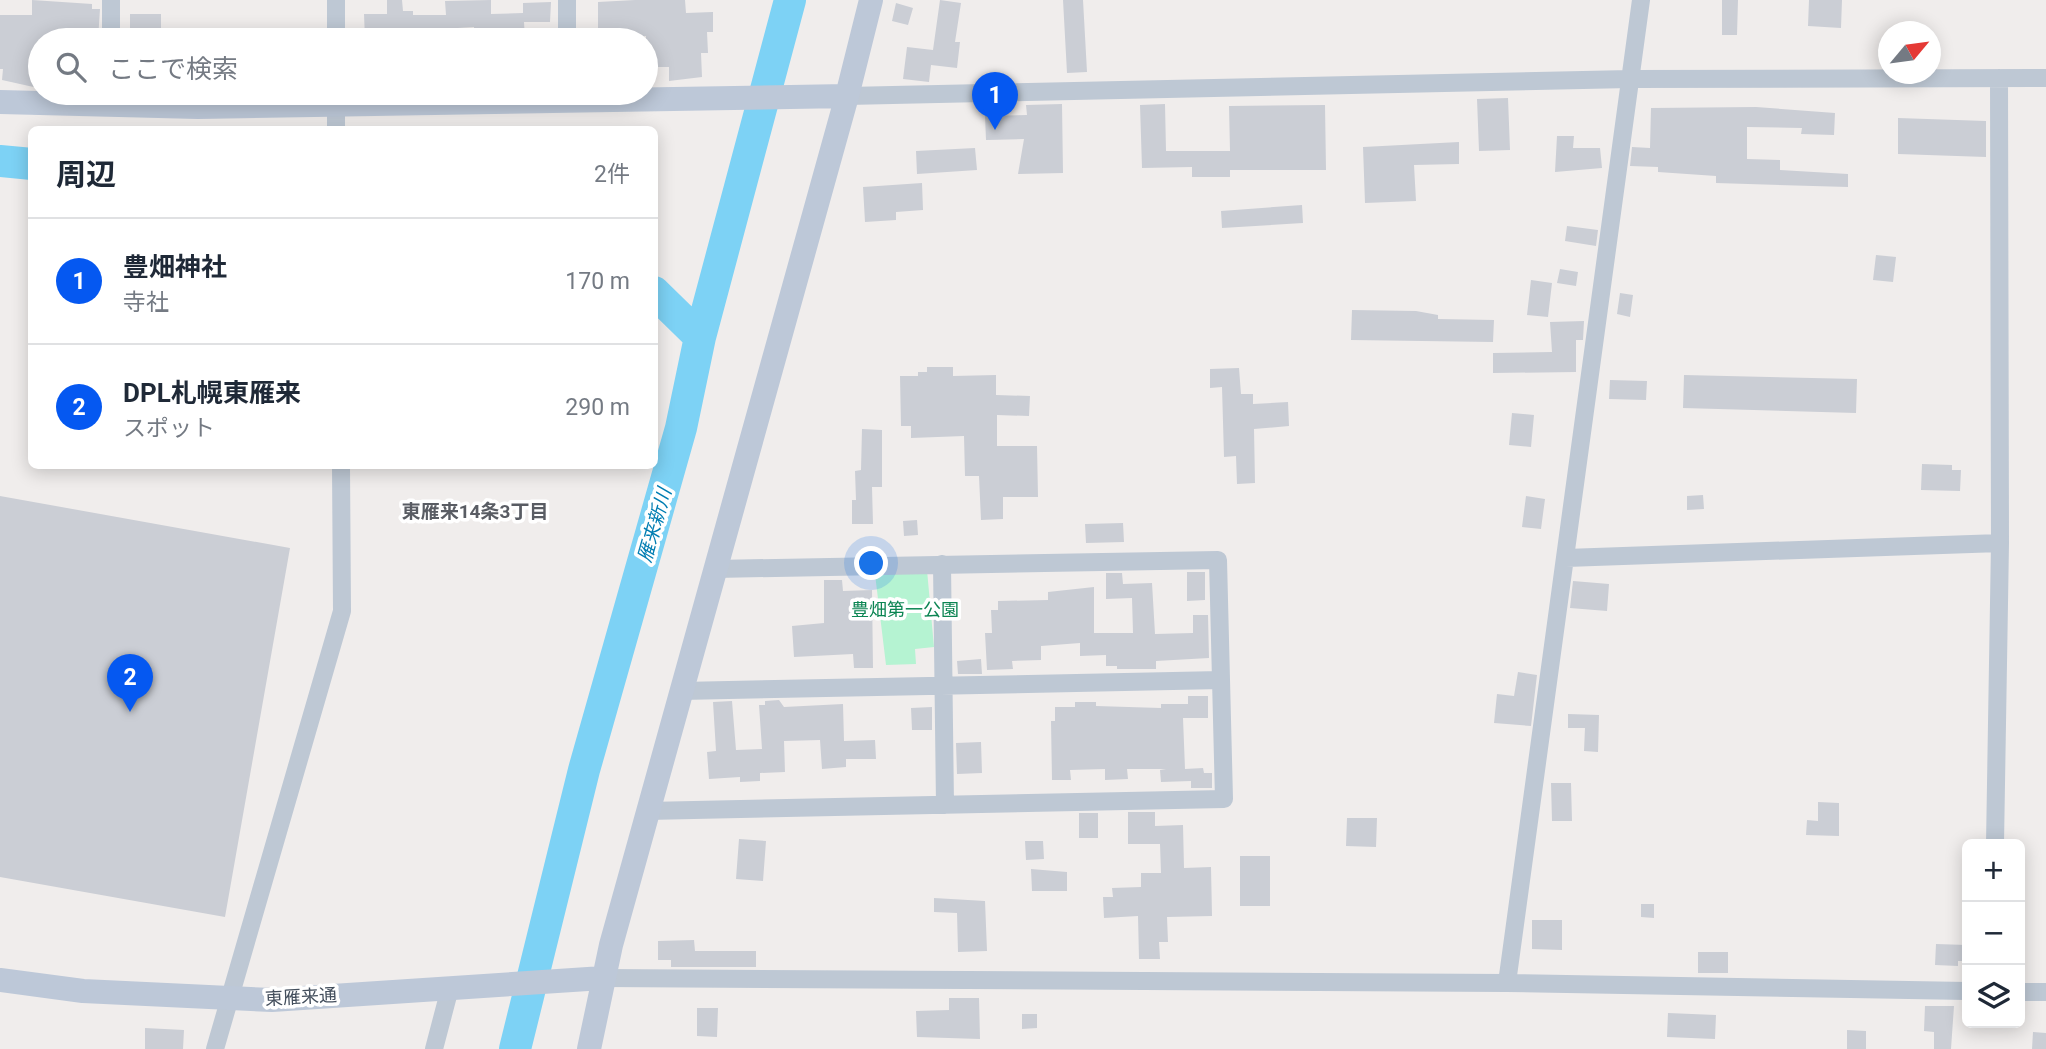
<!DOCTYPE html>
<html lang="ja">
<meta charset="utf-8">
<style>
:root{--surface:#fff;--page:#f6f6f7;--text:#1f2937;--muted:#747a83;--line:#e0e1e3;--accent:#0558f1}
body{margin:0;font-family:Roboto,"Noto Sans JP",sans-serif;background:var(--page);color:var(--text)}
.controls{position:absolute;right:21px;bottom:21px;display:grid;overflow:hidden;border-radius:10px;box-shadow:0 4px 18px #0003}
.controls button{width:63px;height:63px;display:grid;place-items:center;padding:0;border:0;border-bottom:2px solid var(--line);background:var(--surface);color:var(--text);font:35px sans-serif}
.compass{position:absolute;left:1878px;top:21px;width:63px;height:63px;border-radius:50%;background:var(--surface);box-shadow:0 4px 18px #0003;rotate:61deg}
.you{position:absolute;left:872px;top:564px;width:24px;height:24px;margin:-18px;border:5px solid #fff;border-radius:50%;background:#1a73e8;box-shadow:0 0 0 10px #1a73e833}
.badge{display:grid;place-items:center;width:46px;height:46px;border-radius:50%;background:var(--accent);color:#fff;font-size:23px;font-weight:700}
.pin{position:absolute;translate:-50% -58px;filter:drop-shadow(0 2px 4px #0008)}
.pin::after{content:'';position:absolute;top:37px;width:24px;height:21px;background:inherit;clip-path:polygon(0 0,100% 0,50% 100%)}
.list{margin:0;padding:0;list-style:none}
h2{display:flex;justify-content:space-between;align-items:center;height:91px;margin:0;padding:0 28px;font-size:30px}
h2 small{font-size:23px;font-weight:400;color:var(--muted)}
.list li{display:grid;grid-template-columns:46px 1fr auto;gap:21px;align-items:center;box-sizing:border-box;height:126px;padding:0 28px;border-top:2px solid var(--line)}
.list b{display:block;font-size:26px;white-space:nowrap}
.list p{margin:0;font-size:23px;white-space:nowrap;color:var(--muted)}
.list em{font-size:23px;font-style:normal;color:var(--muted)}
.icon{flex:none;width:38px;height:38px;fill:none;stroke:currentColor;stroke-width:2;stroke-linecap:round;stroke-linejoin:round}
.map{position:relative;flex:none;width:2046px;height:1049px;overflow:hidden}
.search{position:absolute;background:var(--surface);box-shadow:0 4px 18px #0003;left:28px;top:28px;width:630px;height:77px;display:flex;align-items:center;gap:18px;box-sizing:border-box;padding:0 24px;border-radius:38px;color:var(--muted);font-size:26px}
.panel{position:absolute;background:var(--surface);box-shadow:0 4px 18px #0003;left:28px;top:126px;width:630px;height:343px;border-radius:10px}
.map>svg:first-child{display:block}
</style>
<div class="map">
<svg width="2046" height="1049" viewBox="0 0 2046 1049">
<rect width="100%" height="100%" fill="#f0edec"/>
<path fill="#b5f3d2" d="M927,570L934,647L915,649L916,664L886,665L875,574Z"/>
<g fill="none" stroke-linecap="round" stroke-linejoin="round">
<path stroke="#7dd2f5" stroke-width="32" d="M0,161L32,164
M654,292L700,337
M515,1049L584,770L681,428L700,337L790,0"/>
</g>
<path fill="#cbced5" d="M32,0L92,4V9H100L98,40H40L38,88L2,80L3,69H0V15H32Z
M387,0H402L403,11H413V15H446L445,1L491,0V14L523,13V3L551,2L550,22H524L525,39H474V27L441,29V40L365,39L364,14H387Z
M635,0H685L686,13L713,12V32H707L708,53H701L702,77L669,81V67H646V36L598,40V2Z
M940,0L961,3L955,42H960L957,68L931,65L929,82L903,79L907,47L933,50Z
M1063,0H1083L1087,72L1067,73Z
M1722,0H1738L1737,35H1722Z
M1809,0H1842L1841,28L1808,26Z
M896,3L913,8L908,25L892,21Z
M130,14H161V40H130Z
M1508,98L1510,150L1479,151L1477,99Z
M1062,104L1063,173L1018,174L1024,139L986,140L985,116L1027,115L1026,105Z
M1165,104L1166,151H1230L1229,106L1325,105L1326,170H1230V177H1192V167L1142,168L1140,105Z
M1756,107L1835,113L1834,135L1801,134L1802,128L1747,127V159L1780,160V170L1848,174V187L1716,183V176L1658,172V167L1630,166L1632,147L1650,148L1651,108Z
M1898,118L1986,121V157L1898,154Z
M1557,136H1574L1573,148H1600L1602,168L1555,172Z
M1459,142V164L1414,165L1416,201L1365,203L1363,147Z
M975,148L977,170L917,174L916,151Z
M922,183L923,210L896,212V220L865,222L863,187Z
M1302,205L1303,223L1222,228L1221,211Z
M1567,226L1598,230L1596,246L1565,241Z
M1876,255L1896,257L1893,282L1873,280Z
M1560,269L1578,272L1576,286L1557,283Z
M1531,280L1552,283L1548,317L1527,315Z
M1620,293L1633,295L1630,317L1617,314Z
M1352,310L1416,311L1438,315V319L1494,320L1493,342L1351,340Z
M1584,321L1583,340H1576V372L1493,373V353L1552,352L1550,322Z
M927,367H953V376L996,375V395L1030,396L1029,416L997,415V446H1037L1038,497H1003V519L981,520L979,476H965L964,436L911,438V426H901L900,376H918V372H927Z
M1239,368L1241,394H1253V404L1288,402L1289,426L1254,429L1255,483L1237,484L1236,456L1224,457L1222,387L1210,388V369Z
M1684,375L1857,379L1856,413L1683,408Z
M1610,380L1647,381L1646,400L1609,399Z
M1512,413L1534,415L1531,447L1509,445Z
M862,429L882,430V487H872L873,524H852V500H856L855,471L861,470Z
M1922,464L1952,465V470H1961L1960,491L1921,490Z
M1703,495L1704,509L1687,510V496Z
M0,496L290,548L225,917L0,877Z
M1526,496L1545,499L1541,529L1522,527Z
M917,520L918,535L904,536L903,521Z
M1123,523L1124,542L1086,543L1085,524Z
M1187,572H1205V600L1187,601Z
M1106,573H1122L1123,584L1152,583L1155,634L1193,633V615H1208L1209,658L1156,661V669H1117V666H1106V655L1080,656V643L1041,646V660L1012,661L1013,669L987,670L985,633H992L991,610H998V601L1048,600V592L1094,587V633H1133L1132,598L1106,599Z
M824,580H842L843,591L872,590L873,668H854L853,654L794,657L792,626L824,623Z
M1573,581L1609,584L1607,611L1570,608Z
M981,659L982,674H958L957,661Z
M1518,672L1537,675L1531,726L1494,723L1497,694L1514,696Z
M1188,696H1208V718H1183L1185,769L1203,768L1204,773H1212V788H1191V781L1161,782L1160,770L1166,769H1127L1128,779L1105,780V769L1070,770L1071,780H1052L1051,721H1055V707H1075V702H1096V706L1161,708V704H1188Z
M779,700L784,707L843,704L844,741L875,740L876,759H846V767L822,769L820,740L784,741L785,772L760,773V781L740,782V777L709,779L707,752L716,751L713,702L732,701L736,750L762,749L759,705H765V701Z
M932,707V730H912L911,708Z
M1568,714L1599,715L1598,752L1584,751L1585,728H1568Z
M981,742L982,773L957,774L956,743Z
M1551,783H1571L1572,821H1552Z
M1818,802L1839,803V836L1806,835L1807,820L1818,821Z
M1128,812H1155V826L1183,825L1184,868L1211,867L1212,916L1167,917L1168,942H1159L1160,959H1139L1138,916L1104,918L1103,897H1113L1112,888L1141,887V873H1161L1160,844H1128Z
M1079,813H1098V838H1079Z
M1347,818H1377L1376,847L1346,846Z
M739,839L766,841L763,881L736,879Z
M1025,841H1043L1044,859L1026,860Z
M1240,856H1270V906H1240Z
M1031,869L1067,872V891H1032Z
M934,898L985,901L987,951L958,952L957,913L934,912Z
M1641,904H1654V918L1641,917Z
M1532,920H1562V950L1532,949Z
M694,940L695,951H756V967H671V960H658V941Z
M1936,944L1967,945V961H1958V966L1935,965Z
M1698,952H1728V973H1698Z
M949,998H979L980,1039L917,1037L916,1011L949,1010Z
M1925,1006H1954L1951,1049H1934V1032L1924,1031Z
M697,1008H718L717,1037L697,1036Z
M1668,1013L1716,1015L1715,1039L1667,1037Z
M1022,1014H1037V1028L1022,1029Z
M145,1028L184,1030L183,1049H145Z
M1847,1030L1866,1031V1049H1847Z
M2033,1032L2046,1033V1049H2032Z"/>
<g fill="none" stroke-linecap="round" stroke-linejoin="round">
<path stroke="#bec8d4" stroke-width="18" d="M111,0V40
M336,0V40
M567,0V40
M336,93V130
M847,96L1630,79L2046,78
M1566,558L2000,543
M942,564L945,805
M681,691L1221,680
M647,811L1224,799L1218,560L715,569
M1995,844L2000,543L1999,78
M603,978L1507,983L1967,991
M1507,983L1641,0
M2020,992H2046
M215,1049L342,611L341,466
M434,1049L450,988"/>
<path stroke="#bdc8d8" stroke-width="24" d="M0,102L198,107L847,96
M0,980L83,991L272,1000L603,978
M589,1049L611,945L847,96L871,0"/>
</g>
<g text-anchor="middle" stroke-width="7" stroke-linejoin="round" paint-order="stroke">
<g font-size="18" fill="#0c8553" stroke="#fff">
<text x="905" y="616">豊畑第一公園</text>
</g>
<g font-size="18" fill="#434e5c" stroke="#fff">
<text transform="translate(301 997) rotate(-3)" y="6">東雁来通</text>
</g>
<g font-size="19" font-weight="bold" fill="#595c63" stroke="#fff">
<text x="475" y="518">東雁来14条3丁目</text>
</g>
<g font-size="19" font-style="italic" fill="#007db2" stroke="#fff">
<text transform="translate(654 525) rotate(-74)" y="7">雁来新川</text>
</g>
</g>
</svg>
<div class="controls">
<button>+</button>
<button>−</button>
<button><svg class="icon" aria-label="layers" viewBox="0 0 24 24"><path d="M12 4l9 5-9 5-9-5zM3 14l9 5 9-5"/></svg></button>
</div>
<svg class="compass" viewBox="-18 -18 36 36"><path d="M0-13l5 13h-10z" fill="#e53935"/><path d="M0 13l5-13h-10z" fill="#747a83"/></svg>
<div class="you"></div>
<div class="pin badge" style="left:995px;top:130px">1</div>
<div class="pin badge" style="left:130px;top:712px">2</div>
<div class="search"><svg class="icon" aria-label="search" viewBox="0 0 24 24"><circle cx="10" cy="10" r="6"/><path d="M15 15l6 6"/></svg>ここで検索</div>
<section class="panel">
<h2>周辺<small>2件</small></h2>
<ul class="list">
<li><span class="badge">1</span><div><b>豊畑神社</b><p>寺社</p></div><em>170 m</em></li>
<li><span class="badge">2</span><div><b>DPL札幌東雁来</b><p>スポット</p></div><em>290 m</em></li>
</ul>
</section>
</div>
